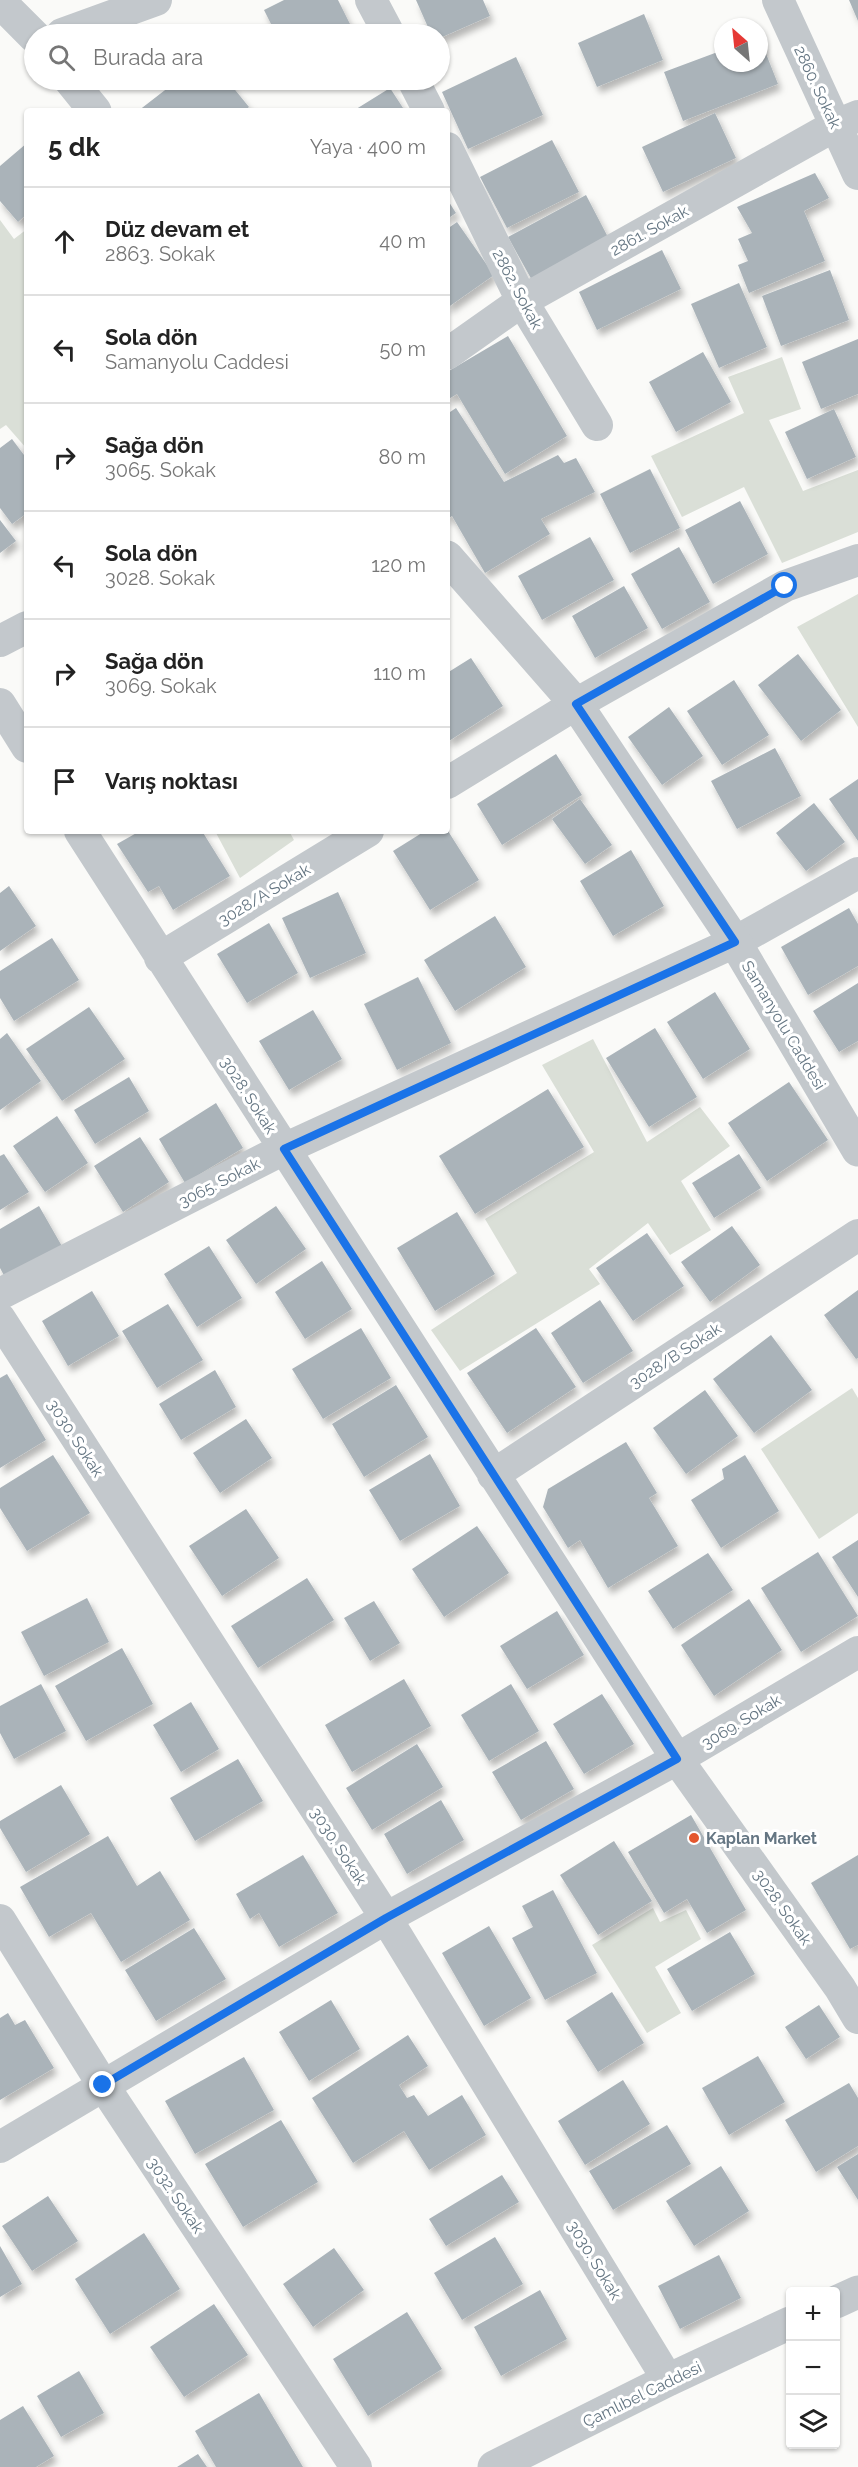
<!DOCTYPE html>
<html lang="tr">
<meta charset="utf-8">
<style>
:root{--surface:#fff;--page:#f6f6f6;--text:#222;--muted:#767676;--line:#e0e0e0}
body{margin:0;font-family:Raleway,sans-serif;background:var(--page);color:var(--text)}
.controls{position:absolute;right:18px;bottom:18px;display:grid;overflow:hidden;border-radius:6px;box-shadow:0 2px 4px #0004}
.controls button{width:54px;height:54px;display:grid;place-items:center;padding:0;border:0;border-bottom:2px solid var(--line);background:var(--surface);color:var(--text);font:30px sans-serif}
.compass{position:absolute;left:714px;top:18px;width:54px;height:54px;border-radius:50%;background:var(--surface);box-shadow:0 2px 4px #0004;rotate:333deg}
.stop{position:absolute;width:18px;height:18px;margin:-14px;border:4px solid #1a73e8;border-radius:50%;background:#fff}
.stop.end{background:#1a73e8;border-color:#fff;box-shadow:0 2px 6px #0008}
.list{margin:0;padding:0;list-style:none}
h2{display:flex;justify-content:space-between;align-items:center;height:78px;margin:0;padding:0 24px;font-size:26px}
h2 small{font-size:20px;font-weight:400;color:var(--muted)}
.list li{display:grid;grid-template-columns:39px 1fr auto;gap:18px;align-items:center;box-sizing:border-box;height:108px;padding:0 24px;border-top:2px solid var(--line)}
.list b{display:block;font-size:22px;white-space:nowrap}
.list p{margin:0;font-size:20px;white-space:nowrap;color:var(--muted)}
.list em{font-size:20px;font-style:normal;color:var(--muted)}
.icon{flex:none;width:33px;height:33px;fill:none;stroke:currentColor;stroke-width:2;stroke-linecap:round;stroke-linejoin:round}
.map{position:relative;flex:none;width:858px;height:2467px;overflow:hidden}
.search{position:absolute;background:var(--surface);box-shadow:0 2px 4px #0004;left:24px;top:24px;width:426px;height:66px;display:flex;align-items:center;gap:15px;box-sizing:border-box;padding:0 21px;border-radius:33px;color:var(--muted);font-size:22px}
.panel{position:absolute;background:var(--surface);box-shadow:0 2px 4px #0004;left:24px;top:108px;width:426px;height:726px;border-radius:6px}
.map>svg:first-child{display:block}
</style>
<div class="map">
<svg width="858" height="2467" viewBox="0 0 858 2467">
<defs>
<filter id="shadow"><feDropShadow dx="3.5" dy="6" stdDeviation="3" flood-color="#0004"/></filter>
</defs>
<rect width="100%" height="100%" fill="#fafaf8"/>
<path fill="#dadfd7" d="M0,220L14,239L27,229V449L6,425L0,429Z
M782,357L801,409L769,420L803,491L858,470V532L782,563L744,487L682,517L651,456L744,413L728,377Z
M858,594V727L797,627Z
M215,831H289L294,840L240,878Z
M593,1039L647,1142L700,1107L730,1146L681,1181L711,1230L670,1255L648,1223L589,1269L600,1284L460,1371L431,1330L517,1273L485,1219L594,1152L542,1065Z
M852,1388L858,1398V1513L819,1539L761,1449Z
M653,1908L660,1922L686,1910L701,1939L655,1967L681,2013L647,2033L592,1945Z"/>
<path fill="#aab3b9" filter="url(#shadow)" d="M284,0H338L355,34H276L264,10Z
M416,0H483L490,16L440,38V34H431Z
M849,0H858V21Z
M644,14L663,60L597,87L578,43Z
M759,36L778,84L683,121L664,72L723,50V63H759Z
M516,57L543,115L468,149L442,92Z
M178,80H227L249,107L244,111H138Z
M390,88L405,111H353Z
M715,113L736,158L663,192L642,147Z
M552,140L579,192L507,228L480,177Z
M27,143V214L18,222L0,201V166Z
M815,173L829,198L804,211L825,261L749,293L738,265L748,261L738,239L752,233L737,207Z
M586,195L610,241L533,282L508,237Z
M447,199L456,213L447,219Z
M457,222L494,275L447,308V229Z
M662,250L681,289L597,330L579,292Z
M830,270L849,320L781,346L762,296Z
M739,283L767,347L719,368L691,304Z
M508,336L567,436L505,474L457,394L447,400V372Z
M858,339V394L821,409L802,362Z
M703,352L731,402L676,432L649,382Z
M447,407L450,412L456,408L504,482L558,455L564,463L576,458L595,492L541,519L550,534L485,573L452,516L447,519Z
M834,409L856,457L807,479L785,432Z
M12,439L27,459V513L12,524L0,508V448Z
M650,469L680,528L630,553L600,494Z
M740,501L768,554L713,584L685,530Z
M0,520L16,541L0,553Z
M590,537L614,580L542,620L518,576Z
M679,547L710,602L662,629L631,574Z
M624,586L648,628L595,658L572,616Z
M798,654L841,710L801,741L758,685Z
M471,658L503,706L449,741L447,738V673Z
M734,680L769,735L722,765L687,711Z
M669,707L703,756L662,785L628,737Z
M775,748L801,796L737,829L711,781Z
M556,754L582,795L502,845L477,804Z
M858,779V841L829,799Z
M580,799L612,845L585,864L552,819Z
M814,803L845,842L806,871L776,833Z
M140,831H202L230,876L173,910L159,886L148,892L117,844Z
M425,831H448L479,880L430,910L393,851Z
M631,850L664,906L613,936L580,881Z
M9,886L36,926L0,951V893Z
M338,892L366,953L310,978L282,918Z
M849,908L858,924V966L808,995L781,947Z
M495,916L526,967L455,1011L424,960Z
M269,923L298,973L247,1003L217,954Z
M52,938L79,980L14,1021L0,998V971Z
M418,977L451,1043L397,1070L364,1004Z
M858,983V1041L839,1052L813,1011Z
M715,992L750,1049L703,1079L667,1022Z
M89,1007L125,1059L62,1101L26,1049Z
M313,1010L342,1059L289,1090L259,1041Z
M655,1028L697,1097L649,1127L606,1058Z
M7,1033L41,1081L0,1110V1039Z
M129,1077L149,1111L95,1144L74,1110Z
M789,1082L828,1140L767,1181L728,1123Z
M548,1089L584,1147L475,1214L439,1156Z
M216,1103L243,1148L185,1183L159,1139Z
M57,1116L88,1163L45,1192L13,1146Z
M140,1137L169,1182L123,1212L94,1166Z
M4,1154L29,1192L0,1210V1156Z
M739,1154L761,1188L714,1218L692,1183Z
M39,1206L63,1248L7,1281L0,1268V1229Z
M276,1206L306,1249L256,1284L226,1240Z
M457,1212L495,1274L435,1311L397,1248Z
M732,1226L760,1265L710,1302L681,1262Z
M647,1233L684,1286L633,1321L596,1268Z
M209,1246L242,1298L197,1327L164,1274Z
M322,1261L352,1309L305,1339L275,1292Z
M858,1290V1358L856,1359L824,1315Z
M92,1291L119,1336L68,1366L42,1321Z
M600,1300L633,1351L583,1383L551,1333Z
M168,1304L203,1360L157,1388L122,1331Z
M361,1328L391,1378L323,1419L292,1369Z
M536,1328L576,1387L507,1433L467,1373Z
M771,1335L812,1390L754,1433L713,1379Z
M215,1370L236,1407L181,1440L159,1404Z
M7,1374L46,1440L0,1468V1378Z
M396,1385L428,1437L364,1477L332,1424Z
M705,1390L738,1436L686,1474L653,1428Z
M246,1419L272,1458L220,1493L193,1453Z
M626,1442L657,1493L649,1498L678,1546L608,1588L580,1540L568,1548L543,1507L548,1489Z
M430,1454L460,1506L400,1541L369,1490Z
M53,1455L90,1513L27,1551L0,1508V1488Z
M745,1455L779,1511L721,1548L691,1500L724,1479L722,1469Z
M246,1509L279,1558L222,1596L189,1546Z
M477,1526L509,1573L444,1617L412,1569Z
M858,1540V1597L832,1557Z
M818,1552L858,1616L801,1652L761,1588Z
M708,1553L733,1590L673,1629L648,1591Z
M307,1578L334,1620L258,1668L231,1626Z
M87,1598L109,1642L44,1676L21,1632Z
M749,1599L782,1650L714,1696L681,1645Z
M374,1601L400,1643L370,1661L344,1618Z
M557,1611L584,1655L527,1689L500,1646Z
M122,1648L153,1704L86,1741L55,1686Z
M404,1679L431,1726L352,1772L325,1725Z
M41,1684L66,1731L14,1759L0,1733V1706Z
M511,1684L539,1731L489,1761L461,1715Z
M602,1694L634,1744L584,1774L553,1724Z
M191,1702L219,1749L181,1772L153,1725Z
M546,1741L574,1789L521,1820L492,1772Z
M417,1744L443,1787L372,1830L346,1788Z
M238,1759L263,1801L195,1841L170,1798Z
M61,1785L90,1834L26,1872L0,1828V1821Z
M441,1800L464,1840L407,1874L384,1834Z
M691,1815L746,1910L707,1933L687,1899L664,1913L628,1852Z
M108,1836L137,1886L160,1871L190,1920L121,1962L91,1913L49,1937L20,1887Z
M614,1841L652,1901L598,1935L560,1875Z
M303,1855L338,1913L279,1947L259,1913L250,1919L236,1894Z
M858,1855V1945L850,1949L811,1883Z
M553,1890L597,1973L545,2000L512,1938L533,1927L522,1906Z
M489,1926L531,1998L484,2026L442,1953Z
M194,1928L226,1979L156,2021L125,1970Z
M730,1932L755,1974L692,2011L667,1969Z
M612,1992L644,2043L598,2072L566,2021Z
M331,2000L360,2049L309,2081L279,2032Z
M819,2005L840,2037L806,2059L785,2027Z
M8,2013L15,2025L25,2020L54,2068L0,2100V2018Z
M408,2035L428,2066L399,2085L407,2098L414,2095L428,2116L462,2095L486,2135L429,2170L404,2131L353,2163L312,2098Z
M758,2056L785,2102L729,2135L702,2088Z
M244,2057L274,2110L195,2154L165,2101Z
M623,2080L650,2124L585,2165L558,2121Z
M849,2083L858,2098V2146L816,2172L785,2120Z
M281,2120L318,2182L243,2227L205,2164Z
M667,2125L691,2164L613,2210L589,2171Z
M858,2154V2200L837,2167Z
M721,2166L749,2211L694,2246L666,2201Z
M502,2175L519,2202L446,2246L429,2219Z
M48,2196L78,2241L32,2271L2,2226Z
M144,2233L180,2289L110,2334L75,2279Z
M495,2237L523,2284L462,2320L434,2273Z
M0,2246L22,2284L0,2297Z
M334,2248L364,2290L313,2327L283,2284Z
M719,2255L741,2298L680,2329L658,2286Z
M540,2290L567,2339L501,2376L474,2327Z
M214,2304L248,2355L184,2397L150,2347Z
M407,2312L442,2369L368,2416L333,2359Z
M79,2371L104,2413L61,2437L37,2396Z
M259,2393L303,2467H216L195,2431Z
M23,2406L54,2456L36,2467H0V2420Z
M198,2454L207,2467H177Z"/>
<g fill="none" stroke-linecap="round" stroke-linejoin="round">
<path stroke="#c3c8cc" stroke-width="32" d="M371,0L389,34
M778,0L858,174
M62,34L156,0
M413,80L429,111
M447,148L522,301L597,425
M447,354L522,301L836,125L858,116
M0,641L27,627
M0,704L27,747
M447,783L576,704L785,586L858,560
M80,831L677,1759L840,1988L858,2018
M160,958L368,831
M0,1294L284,1149L735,942L858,873
M0,1319L386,1918L668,2380
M493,1475L858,1235
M0,1920L103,2085L356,2467
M0,2147L386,1918L677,1759L858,1652"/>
<path stroke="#c3c8cc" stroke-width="33" d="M0,2L34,36
M70,80L95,111
M447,557L576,704L735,942L858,1150
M836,2302L858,2292
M494,2467L668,2380L790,2323"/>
</g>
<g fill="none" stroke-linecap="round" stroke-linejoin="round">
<path stroke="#1a73e8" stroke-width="8" d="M103,2085L386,1918L677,1759L284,1149L735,942L576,704L785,586"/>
</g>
<circle fill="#e4572e" stroke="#fff" stroke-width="2" cx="694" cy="1838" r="6"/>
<g text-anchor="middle" stroke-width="6" stroke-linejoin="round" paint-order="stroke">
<g font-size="16" fill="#657683" stroke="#fff">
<text transform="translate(818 87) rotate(65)" y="6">2860. Sokak</text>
<text transform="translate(649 230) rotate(-29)" y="6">2861. Sokak</text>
<text transform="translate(518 289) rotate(62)" y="6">2862. Sokak</text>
<text transform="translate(264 894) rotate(-31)" y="6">3028/A Sokak</text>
<text transform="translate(784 1025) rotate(59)" y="6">Samanyolu Caddesi</text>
<text transform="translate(249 1095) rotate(57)" y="6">3028. Sokak</text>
<text transform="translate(219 1182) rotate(-27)" y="6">3065. Sokak</text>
<text transform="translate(675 1355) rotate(-33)" y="6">3028/B Sokak</text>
<text transform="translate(76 1438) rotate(57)" y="6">3030. Sokak</text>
<text transform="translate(741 1721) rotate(-31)" y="6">3069. Sokak</text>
<text transform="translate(339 1846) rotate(57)" y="6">3030. Sokak</text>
<text transform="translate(783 1907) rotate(55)" y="6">3028. Sokak</text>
<text transform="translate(176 2195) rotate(56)" y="6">3032. Sokak</text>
<text transform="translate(595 2260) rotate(59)" y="6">3030. Sokak</text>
<text transform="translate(642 2394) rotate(-26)" y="6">Çamlıbel Caddesi</text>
</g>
<g font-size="16" font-weight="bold" fill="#657683" stroke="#fff" text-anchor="start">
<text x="706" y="1844">Kaplan Market</text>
</g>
</g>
</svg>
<div class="controls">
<button>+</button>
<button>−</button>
<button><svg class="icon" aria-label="layers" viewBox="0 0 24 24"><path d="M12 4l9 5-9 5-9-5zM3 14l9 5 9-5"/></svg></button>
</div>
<svg class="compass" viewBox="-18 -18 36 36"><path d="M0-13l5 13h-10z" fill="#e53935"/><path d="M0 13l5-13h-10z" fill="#767676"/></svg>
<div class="stop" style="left:785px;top:586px"></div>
<div class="stop end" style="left:103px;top:2085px"></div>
<div class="search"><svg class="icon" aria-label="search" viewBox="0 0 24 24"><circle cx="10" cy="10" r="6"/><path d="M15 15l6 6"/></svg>Burada ara</div>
<section class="panel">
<h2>5 dk<small>Yaya · 400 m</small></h2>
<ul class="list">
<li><svg class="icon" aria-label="ahead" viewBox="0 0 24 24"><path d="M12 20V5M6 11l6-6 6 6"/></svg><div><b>Düz devam et</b><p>2863. Sokak</p></div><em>40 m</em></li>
<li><svg class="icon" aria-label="left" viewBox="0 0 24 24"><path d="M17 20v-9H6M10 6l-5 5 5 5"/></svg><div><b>Sola dön</b><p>Samanyolu Caddesi</p></div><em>50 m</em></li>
<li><svg class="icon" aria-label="right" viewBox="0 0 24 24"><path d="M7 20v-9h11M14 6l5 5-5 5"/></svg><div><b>Sağa dön</b><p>3065. Sokak</p></div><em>80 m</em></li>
<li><svg class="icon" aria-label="left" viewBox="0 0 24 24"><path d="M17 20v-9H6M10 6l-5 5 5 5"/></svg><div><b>Sola dön</b><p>3028. Sokak</p></div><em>120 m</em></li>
<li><svg class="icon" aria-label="right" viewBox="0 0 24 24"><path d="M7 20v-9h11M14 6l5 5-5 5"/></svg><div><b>Sağa dön</b><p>3069. Sokak</p></div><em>110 m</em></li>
<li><svg class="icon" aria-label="arrive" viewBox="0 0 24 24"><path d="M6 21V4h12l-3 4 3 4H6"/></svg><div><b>Varış noktası</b></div></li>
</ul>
</section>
</div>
